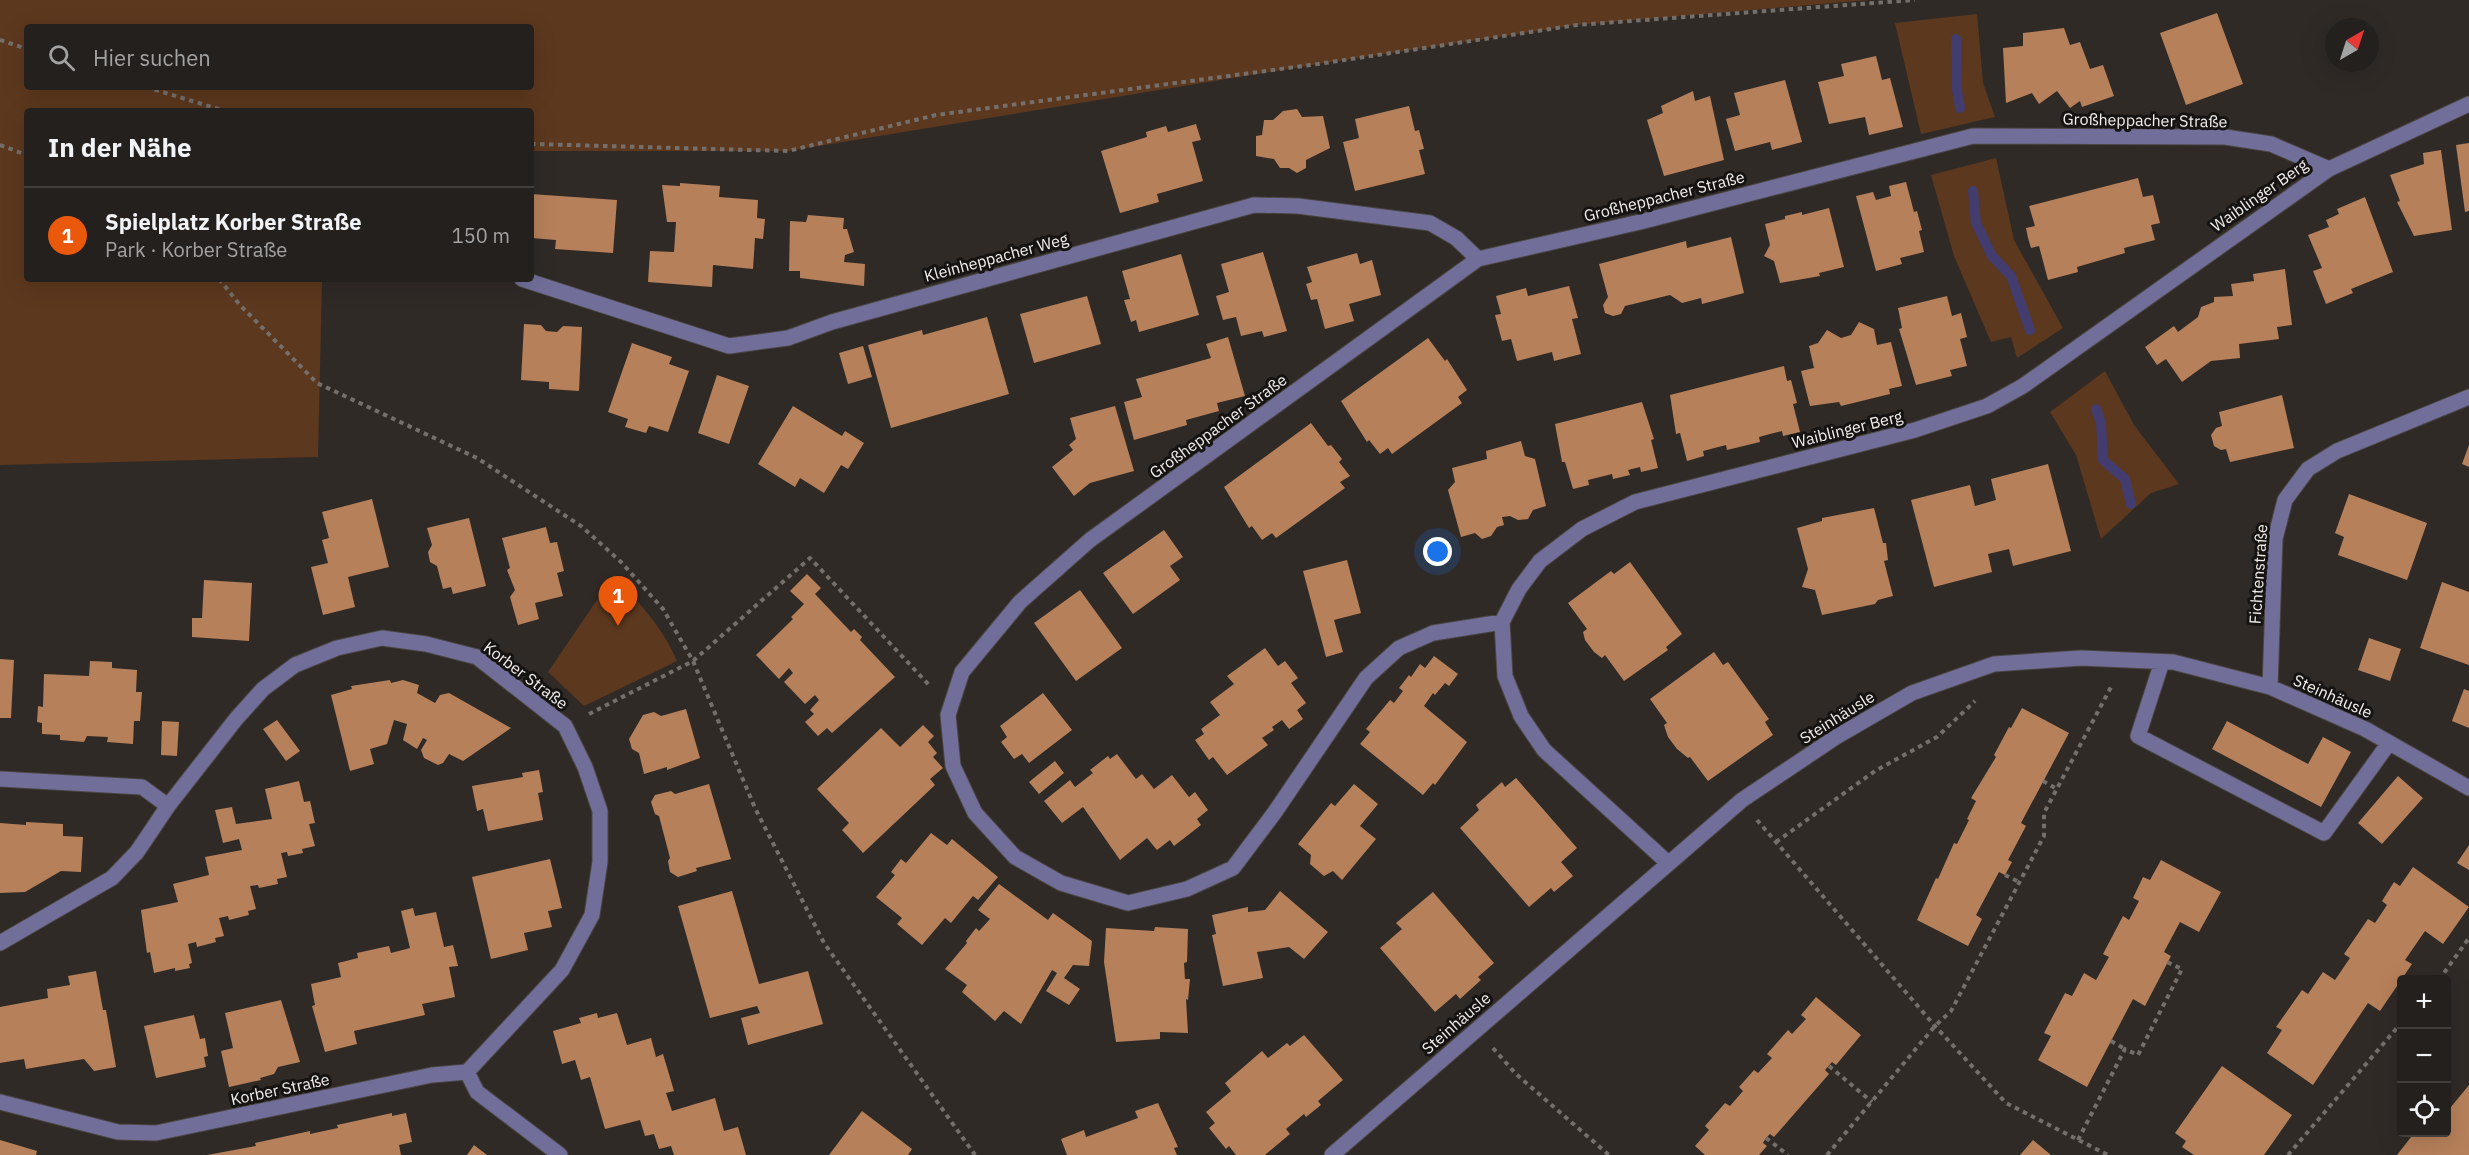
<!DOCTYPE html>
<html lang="de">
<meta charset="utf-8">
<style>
:root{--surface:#24201d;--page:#2c2826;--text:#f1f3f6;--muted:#a3a3a4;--line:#413e3b;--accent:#ea580c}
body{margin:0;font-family:"IBM Plex Sans",sans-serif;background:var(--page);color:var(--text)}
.controls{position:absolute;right:18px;bottom:18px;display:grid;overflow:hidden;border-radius:6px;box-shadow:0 6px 24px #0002}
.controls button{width:54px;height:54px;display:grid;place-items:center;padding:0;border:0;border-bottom:2px solid var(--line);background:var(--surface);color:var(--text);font:30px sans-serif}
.compass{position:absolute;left:2325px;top:18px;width:54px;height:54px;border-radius:50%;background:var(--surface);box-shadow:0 6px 24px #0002;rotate:39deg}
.you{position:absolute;left:1438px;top:552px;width:21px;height:21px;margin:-15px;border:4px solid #fff;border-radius:50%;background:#1a73e8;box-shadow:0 0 0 9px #1a73e833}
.badge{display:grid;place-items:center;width:39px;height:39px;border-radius:50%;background:var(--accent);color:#fff;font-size:20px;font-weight:700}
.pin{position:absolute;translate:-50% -50px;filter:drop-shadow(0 2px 3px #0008)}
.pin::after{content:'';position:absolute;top:32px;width:21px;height:18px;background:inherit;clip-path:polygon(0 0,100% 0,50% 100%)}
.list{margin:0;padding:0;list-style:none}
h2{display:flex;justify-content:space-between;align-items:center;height:78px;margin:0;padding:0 24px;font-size:26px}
h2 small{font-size:20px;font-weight:400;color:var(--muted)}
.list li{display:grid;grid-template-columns:39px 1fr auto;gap:18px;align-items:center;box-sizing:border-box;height:96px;padding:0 24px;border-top:2px solid var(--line)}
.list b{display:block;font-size:22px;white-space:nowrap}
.list p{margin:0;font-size:20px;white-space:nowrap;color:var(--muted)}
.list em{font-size:20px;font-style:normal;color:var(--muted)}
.icon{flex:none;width:33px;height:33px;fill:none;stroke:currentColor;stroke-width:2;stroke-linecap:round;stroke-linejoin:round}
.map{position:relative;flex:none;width:2469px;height:1155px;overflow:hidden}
.search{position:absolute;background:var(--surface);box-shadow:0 6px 24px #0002;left:24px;top:24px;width:510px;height:66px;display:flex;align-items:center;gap:15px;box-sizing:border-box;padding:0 21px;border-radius:6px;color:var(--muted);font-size:22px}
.panel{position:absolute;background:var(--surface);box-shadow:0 6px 24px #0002;left:24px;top:108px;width:510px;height:174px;border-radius:6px}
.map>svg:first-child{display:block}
</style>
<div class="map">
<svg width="2469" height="1155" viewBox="0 0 2469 1155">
<rect width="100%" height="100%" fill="#302a27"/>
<path fill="#5c381e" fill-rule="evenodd" d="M0,0H1869L1577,25L1318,64L788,151H531V111H27V279H322L318,457L0,465ZM27,27H531V87H27Z
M1977,14L1983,83L1995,117L1921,134L1895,23Z
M1996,158L2014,240L2063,328L2017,358L2011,337L1991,342L1954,256L1931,175Z
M2105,371L2134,425L2179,484L2151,493L2101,539L2076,455L2050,412Z
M614,575C638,602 663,627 677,661L584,706L548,672Z"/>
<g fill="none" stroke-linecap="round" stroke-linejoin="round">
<path stroke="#433c6f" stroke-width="10" d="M1956,39L1957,90L1960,108
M1973,191L1976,223L1992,256L2011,276L2030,330
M2096,409L2101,423L2103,460L2125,479L2131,504"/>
</g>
<path fill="#b6805a" d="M2217,13L2243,84L2186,105L2160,33Z
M2064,28L2070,45L2080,42L2090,69L2103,65L2114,96L2082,107L2080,101L2070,108L2057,91L2039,104L2032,93L2006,103L2003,48L2023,46V33Z
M1876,56L1882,80L1890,78L1903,127L1869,135L1865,117L1829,124L1818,82L1844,76L1841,64Z
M1785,80L1802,142L1772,150L1770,142L1735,151L1726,119L1740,115L1734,93Z
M1693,91L1695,101L1710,96L1724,160L1664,176L1647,120L1663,113L1661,106Z
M1409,106L1415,131L1419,130L1424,149L1419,150L1425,174L1355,191L1343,142L1359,138L1355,119Z
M1297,109L1302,117L1323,116L1330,148L1306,160V168L1297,173L1289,168H1280L1274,159L1256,156V136L1262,135L1264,120H1273L1283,111Z
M1196,124L1201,140L1192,142L1203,181L1157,194L1159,202L1120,213L1101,151L1147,137L1146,132L1166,126L1168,132Z
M2469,143V211L2465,212L2456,145Z
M2441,150L2452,230L2414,236L2397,202L2400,201L2390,175L2424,164L2423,153Z
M2138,178L2143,197L2153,195L2160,223L2151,225L2155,240L2124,248L2125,253L2077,267L2078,272L2048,280L2039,246L2031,248L2028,238L2026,228L2035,226L2029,206Z
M1906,182L1914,212L1917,211L1922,230L1919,231L1924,252L1900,258L1902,264L1876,271L1856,196L1873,192L1876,200L1891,196L1889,186Z
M680,183L720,186L719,197L758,200L757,218L765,219L763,239L755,238L753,269L713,265L712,287L648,282L650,251L674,252L676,222H667L662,185L680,186Z
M531,194L617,200L613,253L555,249L556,240L531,238Z
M2365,197L2393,272L2351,289L2353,293L2326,304L2313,271L2322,268L2308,235L2329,227L2326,220L2339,214L2337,209Z
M1829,208L1844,267L1819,273L1820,276L1780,283L1774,261L1764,256L1770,245L1765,224L1785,219V216L1802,212V215Z
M808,215L844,218L843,229H847L854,252L845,255L844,262L865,264L864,286L800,278V271H789L790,221L806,222Z
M1731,237L1744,293L1702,304L1701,298L1682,303L1670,295L1625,306L1621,314L1613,316L1605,313L1603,305L1608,297L1599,264L1686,241L1687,248Z
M1263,252L1287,331L1264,337L1262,331L1241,336L1236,317L1223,320L1216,296L1229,292L1221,264Z
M1357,253L1360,264L1372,260L1381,295L1349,304L1354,321L1325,329L1317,299L1311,300L1306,284L1312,282L1307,267Z
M1181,254L1199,315L1139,332L1136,320L1131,322L1124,300L1130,299L1122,271Z
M2285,269L2292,325L2277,327L2279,339L2239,344L2240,358L2211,361L2182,382L2166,359L2157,365L2145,347L2174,326L2178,332L2198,317L2201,307L2214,302V297L2233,296L2231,284L2254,281L2253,274Z
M1569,286L1578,318L1572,319L1581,354L1554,361L1552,352L1517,361L1511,339L1502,341L1495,315L1501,314L1496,296L1526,288L1528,296Z
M1087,296L1101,344L1034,363L1020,314Z
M1947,296L1952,316L1961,313L1967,337L1960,339L1967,366L1950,370L1952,376L1916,385L1899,329L1902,328L1898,308Z
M987,317L1009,394L891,428L868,345L922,330L923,335Z
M1859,322L1874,329L1877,345L1891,342L1902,386L1889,389L1890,394L1841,406L1839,402L1810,406L1801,371L1814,368L1809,346L1818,343L1827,330L1841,338L1851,335Z
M524,324L541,325L546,331L557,332L563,326L582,327L579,391L549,389V382L521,380Z
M1228,337L1245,396L1217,403L1219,411L1186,420L1187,425L1134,440L1124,402L1142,397L1136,379L1211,358L1206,344Z
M1428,338L1445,361L1447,359L1467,390L1458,397L1462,403L1392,454L1388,448L1380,454L1369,440L1367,442L1341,401Z
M632,343L672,357L669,364L689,371L668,432L649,426L646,433L625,427L628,419L608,412Z
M863,346L872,377L848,384L839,353Z
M1784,366L1787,381L1791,380L1797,403L1793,404L1800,432L1783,436L1782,431L1770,434L1759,437L1760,442L1727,450L1726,445L1703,451L1704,456L1687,461L1680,433L1676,434L1670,395Z
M717,375L749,386L729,444L698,433Z
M2282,395L2294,448L2230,462L2226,449L2221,450L2214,446L2211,435L2216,428L2222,426L2219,412Z
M1642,402L1654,439L1651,440L1658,468L1641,472L1640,467L1628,470L1630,475L1613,479L1612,474L1588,480L1589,485L1573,489L1565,462H1562L1555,424Z
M793,406L842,436L845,431L864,443L848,469L841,465L824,493L800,478L795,487L758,464Z
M1115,406L1134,471L1090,483L1074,496L1052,467L1073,450L1069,445L1076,439L1070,418Z
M1311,423L1328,446L1331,445L1342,459L1339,462L1350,476L1340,482L1345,488L1276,538L1272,533L1262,540L1252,526L1249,528L1224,487Z
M1521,441L1525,456L1535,459L1546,506L1533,510L1528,519L1518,520L1510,516L1502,517L1504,525L1497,527L1491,536L1482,539L1475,533L1461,537L1448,490L1455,482L1452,468L1487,459L1486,451Z
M2469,445V467L2462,464Z
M2048,464L2071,551L2013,566L2009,549L1988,554L1992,572L1934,587L1911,500L1970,485L1975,506L1996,500L1991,479Z
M2349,494L2427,523L2407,580L2338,555L2344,537L2335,533Z
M372,499L389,567L348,577L355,607L323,615L311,567L328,563L322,540L329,538L322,512Z
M1874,508L1883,543H1886L1888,560L1884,561L1893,596L1878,600L1875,604L1822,615L1815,590L1802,587L1808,569L1797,528L1822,521V518Z
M469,518L486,586L453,594L451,587L443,589L437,566L430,562L428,552L432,545L427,528Z
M546,527L550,543L557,542L564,571L557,573L563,596L535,603L539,619L518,625L510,597L515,590L507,570L510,568L502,538Z
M1164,530L1183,557L1170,566L1180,580L1133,614L1103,573Z
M1347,560L1361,613L1334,620L1343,652L1326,657L1303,571Z
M1630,562L1682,634L1666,647L1668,650L1624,681L1605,655L1602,658L1594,652L1585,640L1583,632L1587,629L1568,603L1611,571L1614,574Z
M807,574L821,588L815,594L851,632L854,629L862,637L860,640L895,677L832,733L827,728L818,736L805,722L814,714L810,710L819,700L815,695L805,704L784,682L793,673L789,668L779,679L756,655L793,619L791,617L804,604L790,591Z
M204,580L252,583L249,641L192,637V618H202Z
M2442,582L2469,592V665L2420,648Z
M1080,590L1122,648L1076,681L1034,623Z
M2369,638L2401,649L2390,681L2358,670Z
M1265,648L1278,666L1285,661L1298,678L1291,683L1306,703L1297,710L1303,719L1289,729L1282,720L1272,727L1274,730L1262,738L1268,745L1227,775L1213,757L1209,760L1195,740L1204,734L1201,729L1220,715L1210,702L1234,684L1227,676Z
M1714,652L1723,665L1728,662L1769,719L1765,722L1773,735L1708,781L1690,757L1688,758L1677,749L1668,737L1664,725L1667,723L1650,699Z
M1434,656L1458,674L1449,686L1445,683L1435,695L1433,693L1424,706L1467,742L1435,785L1433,783L1423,795L1360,744L1370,732L1366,729L1390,700L1394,703L1403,691L1399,688L1409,675L1411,677L1420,664L1425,668Z
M0,659L14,660L11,718H0Z
M90,661L112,662V668L137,670L136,692H142L140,721H134L133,744L107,742L108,737L87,736L84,742L60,740V735L42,734V723L37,722L38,706L43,707L44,674L89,676Z
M390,680L391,683L403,680L419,685L417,693L435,703L440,695L449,693L511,728L463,761L449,754L443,763L438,765L424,758L421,750L427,740L423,738L417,749L403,740L407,724L394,720L387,744L370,749L374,764L350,771L331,695L352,689L351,686Z
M2464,689L2469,691V728L2452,721Z
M1043,693L1072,730L1029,763L1022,754L1014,759L1001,742L1007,737L1000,726Z
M2022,708L2069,733L2021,823L2026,826L2008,860L2012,862L2005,875L1999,872L1976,915L1982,919L1968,946L1917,920L1936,878L1938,879L1954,843L1957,844L1969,820L1967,819L1976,801L1971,798L1996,757L1994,755L2009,727L2011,728Z
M686,709L700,758L667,770V767L644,774L639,753L632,749L629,739L643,715L654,712L661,716Z
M277,720L300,751L286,761L263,729Z
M162,721L179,722L177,756L161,755Z
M2227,721L2308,764L2323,737L2351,752L2321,807L2212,749Z
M923,725L934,736L928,742L937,753L933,757L943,768L930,779L935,785L863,853L842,830L849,823L817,789L881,728L900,747Z
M1117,754L1136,779L1142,774L1154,789L1172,775L1189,797L1195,792L1208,810L1197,819L1201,825L1174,846L1170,840L1157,850L1147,838L1120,860L1083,807L1062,823L1044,801L1070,780L1075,787L1093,773L1090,770L1108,756L1110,759Z
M1055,761L1064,773L1039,794L1029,782Z
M539,770L543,792L538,793L543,820L488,831L483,809L477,811L472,786L523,777L522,773Z
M2398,776L2423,798L2382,844L2358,823Z
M1516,778L1577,848L1561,862L1573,876L1554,892L1551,888L1529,907L1460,828L1479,810L1476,805L1502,782L1505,787Z
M299,781L304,802L310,801L315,823L309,824L315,846L302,849L303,853L288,856L287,852L281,853L287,877L277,879L278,884L259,888L258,885L250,886L256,909L248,911L249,915L229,920L228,916L219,918L224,936L215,938L216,942L197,947L196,942L188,944L192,963L189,964L190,968L175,971V968L154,973L150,952L147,953L141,910L178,902L173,884L209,875L205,857L242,850L239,839L223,843L215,810L232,807L236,824L272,819L265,789Z
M709,784L731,859L696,868L697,871L678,877L670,872L668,861L670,858L659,816L655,814L651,802L655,795L671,791L675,794Z
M1354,784L1378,804L1360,826L1376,839L1342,880L1333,871L1324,876L1310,864L1311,855L1298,844L1331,803L1335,806Z
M26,822L63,824V836L83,837L81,872L61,871L25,892L0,893V823L26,825Z
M931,833L947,845L952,839L998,877L978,900L973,896L951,923L945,918L922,945L897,924L902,918L876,897L895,875L891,872L901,859L906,863Z
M2469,845V870L2457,863Z
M550,859L562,908L548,911L552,927L524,933L528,950L491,959L472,877Z
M2161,860L2221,892L2199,932L2180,922L2164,952L2171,956L2145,1006L2133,999L2087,1087L2038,1060L2051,1036L2044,1033L2065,993L2072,996L2084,973L2096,980L2109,957L2103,954L2123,916L2129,920L2139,901L2133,898L2143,877L2150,880Z
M2413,867L2469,907L2443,944L2425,931L2405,960L2412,964L2380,1011L2368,1003L2313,1085L2267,1053L2282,1030L2276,1027L2302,990L2308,994L2323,972L2335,980L2350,958L2344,954L2368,919L2375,923L2387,905L2382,901L2394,882L2400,886Z
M999,884L1048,920L1053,913L1092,941L1089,966L1073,965L1064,978L1080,989L1069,1005L1046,991L1057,973L1052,970L1021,1024L1004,1011L995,1021L962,992L967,985L945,969L967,943L966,941L976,928L979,931L990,919L978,910Z
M732,891L759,984L808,971L823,1024L748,1045L741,1018L760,1013L757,1006L710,1018L678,906Z
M1280,891L1328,932L1304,959L1289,947L1257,952L1263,978L1223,986L1212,935L1216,934L1212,915L1248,907V912L1265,910Z
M1433,892L1494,963L1478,977L1481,980L1460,999L1456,994L1435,1012L1380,948L1402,929L1396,923Z
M413,908L415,916L436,912L444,947L453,945L458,966L449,967L455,997L422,1004L425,1015L354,1031L357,1044L325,1052L312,1006L315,1005L311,984L341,977L338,963L358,958L357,953L389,946L391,953L410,948L401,911Z
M1155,927L1188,929L1187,962L1184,963L1185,979H1190L1188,1000L1186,999L1188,1033L1160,1032V1039L1116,1042L1104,962L1106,928L1154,931Z
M96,971L103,1010H106L116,1067L94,1071L84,1059L26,1069L24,1059L0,1063V1007L48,998L47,989L70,985L68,976Z
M1816,997L1861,1035L1836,1065L1832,1062L1825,1070L1829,1074L1774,1137L1770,1134L1766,1138L1763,1143L1767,1146L1759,1155H1705L1695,1146L1709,1130L1705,1126L1725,1103L1730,1106L1743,1091L1739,1087L1754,1070L1758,1073L1772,1058L1767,1054L1788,1030L1792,1034L1806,1019L1801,1015Z
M281,1000L300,1062L278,1067L274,1074L260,1078L261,1080L229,1087L221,1051L233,1048L225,1013Z
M597,1013L598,1018L617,1013L627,1045L651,1038L656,1057L663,1054L674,1091L666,1093L672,1111L715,1098L724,1131L738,1127L746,1155H674L671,1146L659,1149L654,1134L645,1136L640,1120L605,1129L590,1077L581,1080L575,1060L562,1064L553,1031L581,1023L579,1018Z
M194,1015L200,1039L205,1038L208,1056L204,1057L206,1067L156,1078L144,1026Z
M1304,1035L1343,1080L1318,1101L1321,1105L1306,1117L1304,1114L1286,1129L1290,1134L1265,1155H1236L1229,1146L1226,1149L1209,1128L1215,1123L1206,1112L1231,1091L1225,1083L1262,1051L1268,1058L1287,1043L1290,1046Z
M2222,1066L2292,1115L2264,1155H2194L2182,1147L2186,1141L2175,1133Z
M2469,1085V1155H2397L2415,1132H2446V1113Z
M1158,1103L1178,1147L1174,1148L1177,1155H1067L1061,1139L1084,1130L1086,1137L1138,1118L1135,1111Z
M862,1111L912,1149L908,1155H829Z
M392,1113V1116L406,1113L412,1142L399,1145L401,1155H207L256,1146L255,1143L310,1131V1134L338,1128L337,1125Z
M0,1140L37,1151L36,1155H0Z
M2033,1140L2051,1155H2020Z
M474,1145L487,1155H467Z"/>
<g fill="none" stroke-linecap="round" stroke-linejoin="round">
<g stroke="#4b4643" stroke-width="17">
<path id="minor" d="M522,279L729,346L788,338L832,322L1254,205L1298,206L1430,223L1456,238L1478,259
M1502,622L1433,633L1399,648L1366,678L1275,812L1233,868L1187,889L1128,903L1061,883L1015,857L975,813L953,766L948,715L962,672L1020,602L1090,540L1478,259L1640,222L1973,136L2225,137L2271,144L2329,169
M2162,662L2138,736L2324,833L2389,743
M2270,687L2275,539L2285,500L2308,469L2337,451L2469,397
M0,779L142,787L168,806
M1667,862L1544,750L1521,716L1505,676L1502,622L1519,589L1540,561L1582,529L1635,502L1915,430L1987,406L2023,386L2329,169L2469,104
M0,943L112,878L137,852L168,806L236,719L263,689L295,665L337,648L382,638L426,644L477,657L565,726L585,767L600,811V862L592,915L562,970L467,1072L432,1075L156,1133L118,1132L0,1102
M467,1072L477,1092L560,1155
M1332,1155L1742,800L1836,737L1912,693L1994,664L2081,658L2173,662L2270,687L2365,729L2469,788"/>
</g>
<path stroke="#756f6c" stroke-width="4" stroke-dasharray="4.5 4.5" stroke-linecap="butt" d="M0,40L27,49
M146,87L225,111
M531,144L788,151L936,115L1318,64L1577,25L1915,0
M0,145L27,155
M219,279L240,305L317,383L477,458L581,526L621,562L663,609L693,661L755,808L824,943L975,1155
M589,714L693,661L810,558L929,685
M2043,781L2057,789
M1757,820L1935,1026L2006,1103L2108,1155
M1776,842L1875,771L1937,737L1975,701
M2005,875L2019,882
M2439,980L2469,938
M2111,1041L2125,1049
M1493,1048L1516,1074L1609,1155
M1829,1066L1872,1102
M1766,1138L1788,1155
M2078,1140L2125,1049L2138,1055L2182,969L2167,962
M1827,1155L1935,1026L1951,1011L2044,836V813L2111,687
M2288,1155L2402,1022"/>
<use href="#minor" stroke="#716e99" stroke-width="15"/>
</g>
<g text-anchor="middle" stroke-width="6" stroke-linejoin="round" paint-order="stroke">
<g font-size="16" fill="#f3efec" stroke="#161412">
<text transform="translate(2145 120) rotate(1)" y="6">Großheppacher Straße</text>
<text transform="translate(2259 195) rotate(-35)" y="6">Waiblinger Berg</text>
<text transform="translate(1664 196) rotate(-14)" y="6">Großheppacher Straße</text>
<text transform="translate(996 257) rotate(-15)" y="6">Kleinheppacher Weg</text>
<text transform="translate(1218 426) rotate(-36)" y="6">Großheppacher Straße</text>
<text transform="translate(1847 429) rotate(-14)" y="6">Waiblinger Berg</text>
<text transform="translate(2258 574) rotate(-86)" y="6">Fichtenstraße</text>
<text transform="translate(526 675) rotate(37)" y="6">Korber Straße</text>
<text transform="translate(2333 696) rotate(24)" y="6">Steinhäusle</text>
<text transform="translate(1837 717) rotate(-32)" y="6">Steinhäusle</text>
<text transform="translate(1456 1023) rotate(-41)" y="6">Steinhäusle</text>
<text transform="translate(280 1089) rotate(-12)" y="6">Korber Straße</text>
</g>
</g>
</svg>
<div class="controls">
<button>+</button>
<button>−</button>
<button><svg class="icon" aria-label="locate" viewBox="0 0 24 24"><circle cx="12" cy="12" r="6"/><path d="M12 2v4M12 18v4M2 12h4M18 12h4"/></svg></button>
</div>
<svg class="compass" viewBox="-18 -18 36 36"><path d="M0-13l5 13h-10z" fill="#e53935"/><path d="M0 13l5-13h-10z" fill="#a3a3a4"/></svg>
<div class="you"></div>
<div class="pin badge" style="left:618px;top:626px">1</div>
<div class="search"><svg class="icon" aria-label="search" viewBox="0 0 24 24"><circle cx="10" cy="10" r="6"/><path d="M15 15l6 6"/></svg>Hier suchen</div>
<section class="panel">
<h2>In der Nähe<small></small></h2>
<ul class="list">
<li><span class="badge">1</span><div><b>Spielplatz Korber Straße</b><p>Park · Korber Straße</p></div><em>150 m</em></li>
</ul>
</section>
</div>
